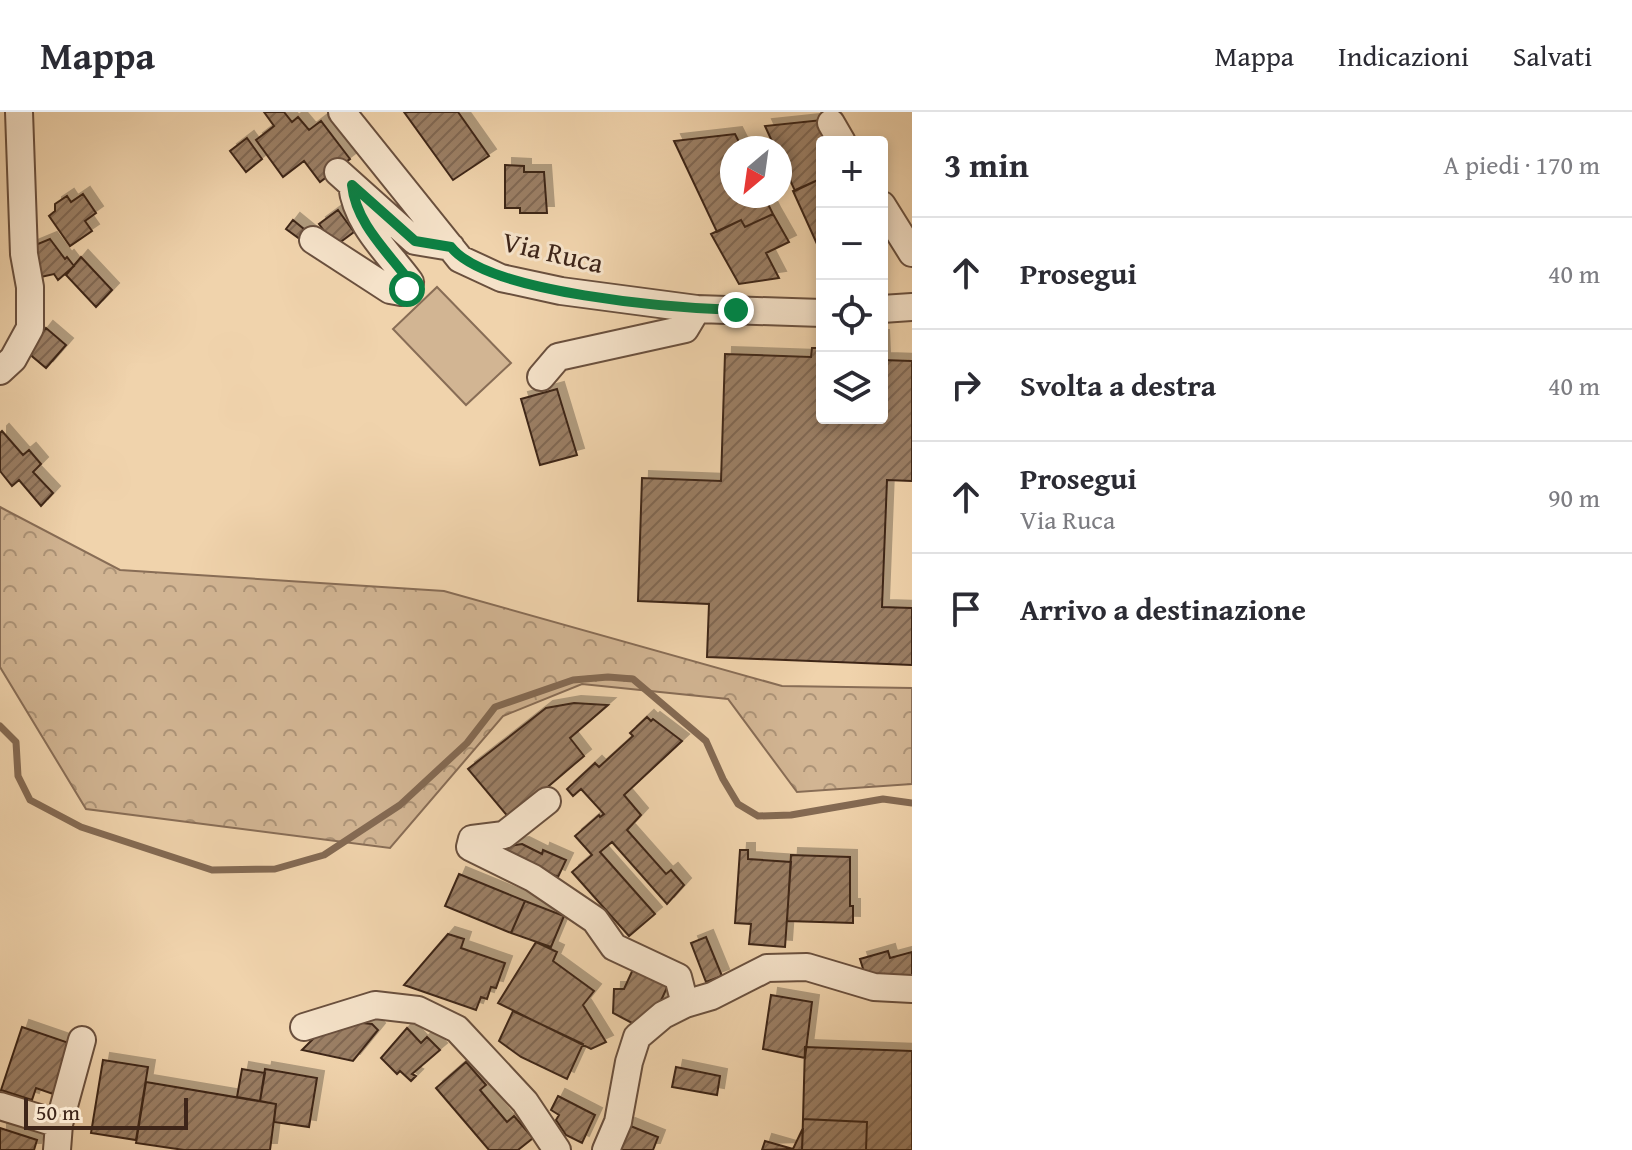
<!DOCTYPE html>
<html lang="it">
<meta charset="utf-8">
<style>
:root{--surface:#fff;--page:#f2f2f3;--text:#2b2b33;--muted:#7c7c81;--line:#e1e1e2}
body{margin:0;font-family:"Gentium Book Plus",serif;background:var(--page);color:var(--text)}
.controls{position:absolute;right:24px;top:24px;display:grid;overflow:hidden;border-radius:8px;box-shadow:0 4px 12px #0003}
.controls button{width:72px;height:72px;display:grid;place-items:center;padding:0;border:0;border-bottom:2px solid var(--line);background:var(--surface);color:var(--text);font:40px sans-serif}
.compass{position:absolute;left:720px;top:24px;width:72px;height:72px;border-radius:50%;background:var(--surface);box-shadow:0 4px 12px #0003;rotate:209deg}
.scale{position:absolute;left:24px;bottom:20px;width:164px;box-sizing:border-box;padding-left:8px;border:4px solid #3e2519;border-top:0;font-size:22px;line-height:28px;white-space:nowrap;color:#3e2519;-webkit-text-stroke:6px #f5e2c9;paint-order:stroke}
.stop{position:absolute;width:24px;height:24px;margin:-18px;border:6px solid #0b8043;border-radius:50%;background:#fff}
.stop.end{background:#0b8043;border-color:#fff;box-shadow:0 2px 8px #0008}
.list{margin:0;padding:0;list-style:none}
h2{display:flex;justify-content:space-between;align-items:center;height:104px;margin:0;padding:0 32px;font-size:34px}
h2 small{font-size:26px;font-weight:400;color:var(--muted)}
.list li{display:grid;grid-template-columns:52px 1fr auto;gap:24px;align-items:center;box-sizing:border-box;height:112px;padding:0 32px;border-top:2px solid var(--line)}
.list b{display:block;font-size:30px;white-space:nowrap}
.list p{margin:0;font-size:26px;white-space:nowrap;color:var(--muted)}
.list em{font-size:26px;font-style:normal;color:var(--muted)}
.icon{flex:none;width:44px;height:44px;fill:none;stroke:currentColor;stroke-width:2;stroke-linecap:round;stroke-linejoin:round}
.map{position:relative;flex:none;width:912px;height:1038px;overflow:hidden}
header{display:flex;align-items:center;gap:48px;box-sizing:border-box;height:112px;padding:0 40px;background:var(--surface);border-bottom:2px solid var(--line)}
header strong{font-size:38px}
nav{display:flex;gap:44px;margin-inline-start:auto;font-size:28px}
main{display:flex}
aside{flex:1;background:var(--surface)}
.map>svg:first-child{display:block}
</style>
<header>
<strong>Mappa</strong>
<nav><a>Mappa</a><a>Indicazioni</a><a>Salvati</a></nav>
</header>
<main>
<div class="map">
<svg width="912" height="1038" viewBox="0 0 912 1038">
<defs>
<pattern id="forest-crowns" width="20" height="18" patternUnits="userSpaceOnUse" patternTransform="scale(2)"><rect width="20" height="18" fill="#d2b593"/><path d="M2 6a3 3 0 1 1 6 0M12 15a3 3 0 1 1 6 0" fill="none" stroke="#ac9377"/></pattern>
<pattern id="building-hatch" width="6" height="6" patternUnits="userSpaceOnUse" patternTransform="scale(2)"><rect width="6" height="6" fill="#9b7f65"/><path d="M-1 1l2-2M0 6l6-6M5 7l2-2" fill="none" stroke="#806852"/></pattern>
<filter id="shadow"><feDropShadow dx="7" dy="-7" stdDeviation="0" flood-color="#0004"/></filter>
</defs>
<rect width="100%" height="100%" fill="#f0d3ac"/>
<filter id="stains"><feTurbulence type="fractalNoise" baseFrequency=".0025" numOctaves="4"/><feColorMatrix values="0 0 0 0 .2 0 0 0 0 .09 0 0 0 0 .02 0 0 0 .5 -.17"/></filter>
<radialGradient id="worn" r=".72"><stop offset=".6" stop-color="#630" stop-opacity="0"/><stop offset="1" stop-color="#630" stop-opacity=".3"/></radialGradient>
<path fill="url(#forest-crowns)" stroke="#886d56" stroke-width="2" d="M0,395L120,458L444,479L782,574L912,576V672L797,680L728,587L582,572L503,604L390,736L86,697L0,555Z"/>
<path fill="#d2b593" stroke="#886d56" stroke-width="2" d="M437,175L511,251L466,293L393,217Z"/>
<g fill="none" stroke-linecap="round" stroke-linejoin="round">
<path stroke="#846a53" stroke-width="7" d="M0,614L16,630L18,664L30,688L81,715L212,758L275,757L324,743L400,693L467,631L495,595L573,568L608,565L633,567L706,629L723,667L738,692L758,704L791,703L883,687L912,691"/>
</g>
<path fill="url(#building-hatch)" stroke="#3e2519" stroke-width="2" filter="url(#shadow)" d="M264,0H284L292,10L298,5L309,18L321,9L350,47L320,70L304,49L283,65L256,28L274,14Z
M404,0H458L489,44L453,68Z
M822,8L833,30H822V66L795,79L780,46V36H775L765,14Z
M735,22L742,36H732V84H764L773,102L745,115L741,108L717,120L674,29Z
M247,26L262,47L246,60L230,39Z
M505,53L524,54V60H544L547,101H520V96H505Z
M822,66V143L793,79Z
M83,82L96,101L85,109L92,119L70,134L49,104L55,99V92L67,84L71,90Z
M338,98L354,120L335,134L319,112Z
M773,102L789,130L766,141L779,166L739,172L711,122L741,108L745,115Z
M293,108L310,122L304,130L286,117Z
M50,127L65,147L67,145L74,154L58,168L54,162L36,166L28,136Z
M81,145L112,178L96,195L66,163Z
M46,216L66,233L46,256L27,240Z
M882,224L883,248L912,249V369L887,368L882,495L912,496V553L707,545L709,492L638,489L642,366L721,369L725,242L811,245L812,236H822V306H882Z
M557,277L577,343L540,353L521,287Z
M2,319L23,343L29,338L41,352L33,360L53,381L41,394L19,368L12,374L0,359V321Z
M574,591L608,593L570,626L584,644L510,707L468,657L546,596Z
M647,605L651,609L653,607L682,629L624,683L641,703L627,718L666,762L671,758L684,773L667,792L612,730L600,740L655,802L629,824L572,760L592,743L575,724L599,703L600,705L604,702L581,677L573,684L567,677L595,651L599,655L633,624L630,621Z
M522,732L542,742L543,738L566,748L558,765L505,742L509,734Z
M740,738H748V747L791,750L785,835L749,832L751,812L735,811Z
M791,743L850,745V794H853V811L787,809Z
M459,762L525,789L511,821L445,794Z
M525,789L564,804L551,835L511,821Z
M448,822L464,827L461,836L505,851L496,876L491,875L487,887L481,885L476,898L404,873Z
M706,825L722,864L706,870L691,831Z
M536,830L557,840L553,849L594,879L583,893L606,930L591,937L498,891Z
M888,839L890,846L912,840V867L886,870L884,862L871,866L865,863L860,847Z
M635,853L669,871L659,893L634,912L613,901L614,877H624Z
M771,883L812,890L805,946L763,937Z
M513,899L583,932L567,967L521,945L499,929Z
M353,910L372,912L378,918L353,949L302,938L320,920L322,923L332,914Z
M22,915L69,931L58,963L62,964L56,983L36,976L32,988L1,978Z
M407,916L421,931L427,925L440,938L412,962L416,964L411,969L400,959L397,962L381,946Z
M805,935L912,939V1038H866L867,1010L803,1007Z
M103,948L148,955L136,1028L91,1021Z
M466,950L486,973L480,978L507,1010L514,1004L533,1026L518,1038H489L436,976Z
M676,955L720,964L717,983L672,975Z
M242,957L265,961L260,989L237,985Z
M265,957L317,966L309,1015L274,1010L276,992L260,989Z
M146,970L276,992L270,1038H184L136,1031Z
M558,984L595,1003L582,1031L566,1023L556,1008L559,1003L551,998Z
M803,1007L867,1010L866,1038H802Z
M628,1013L658,1025L653,1038H618Z
M0,1016L37,1028L34,1038H0Z
M803,1016L802,1038H792L793,1037Z
M765,1029L793,1037L762,1038Z"/>
<g fill="none" stroke-linecap="round" stroke-linejoin="round">
<g stroke="#6a503e" stroke-width="30">
<path id="minor" d="M342,0L460,147L501,166L561,179L697,197L822,201
M831,11L842,30
M338,60L415,129L451,135
M882,93L912,141
M313,128L390,178L401,180L407,177L410,170C388,140 356,112 352,73
M882,197L912,195
M0,259L13,247L30,216V175L24,142L19,0
M541,265L558,245L685,217L697,197
M547,689L504,723L472,727L470,735L533,766L595,808L614,835L678,865L685,892
M304,915L375,893L418,898L457,917L525,990L557,1038
M0,994L59,1012
M57,1038L59,1012L82,928
M606,1038L618,1010L629,950L637,925L663,903L685,892L712,884L767,856L807,855L874,875L912,877"/>
</g>
<use href="#minor" stroke="#f5e2c9" stroke-width="26"/>
</g>
<g fill="none" stroke-linecap="round" stroke-linejoin="round">
<path stroke="#0b8043" stroke-width="10" d="M407,177L410,170C388,140 356,112 352,73L415,129L451,135C488,182 675,196 736,198"/>
</g>
<g text-anchor="middle" stroke-width="6" stroke-linejoin="round" paint-order="stroke">
<g font-size="28" fill="#3e2519" stroke="#f5e2c9">
<text transform="translate(553 140) rotate(13)" y="10">Via Ruca</text>
</g>
</g>
<rect width="100%" height="100%" filter="url(#stains)"/>
<rect width="100%" height="100%" fill="url(#worn)"/>
</svg>
<div class="controls">
<button>+</button>
<button>−</button>
<button><svg class="icon" aria-label="locate" viewBox="0 0 24 24"><circle cx="12" cy="12" r="6"/><path d="M12 2v4M12 18v4M2 12h4M18 12h4"/></svg></button>
<button><svg class="icon" aria-label="layers" viewBox="0 0 24 24"><path d="M12 4l9 5-9 5-9-5zM3 14l9 5 9-5"/></svg></button>
</div>
<svg class="compass" viewBox="-18 -18 36 36"><path d="M0-13l5 13h-10z" fill="#e53935"/><path d="M0 13l5-13h-10z" fill="#7c7c81"/></svg>
<div class="scale">50 m</div>
<div class="stop" style="left:407px;top:177px"></div>
<div class="stop end" style="left:736px;top:198px"></div>
</div>
<aside>
<h2>3 min<small>A piedi · 170 m</small></h2>
<ul class="list">
<li><svg class="icon" aria-label="ahead" viewBox="0 0 24 24"><path d="M12 20V5M6 11l6-6 6 6"/></svg><div><b>Prosegui</b></div><em>40 m</em></li>
<li><svg class="icon" aria-label="right" viewBox="0 0 24 24"><path d="M7 20v-9h11M14 6l5 5-5 5"/></svg><div><b>Svolta a destra</b></div><em>40 m</em></li>
<li><svg class="icon" aria-label="ahead" viewBox="0 0 24 24"><path d="M12 20V5M6 11l6-6 6 6"/></svg><div><b>Prosegui</b><p>Via Ruca</p></div><em>90 m</em></li>
<li><svg class="icon" aria-label="arrive" viewBox="0 0 24 24"><path d="M6 21V4h12l-3 4 3 4H6"/></svg><div><b>Arrivo a destinazione</b></div></li>
</ul>
</aside>
</main>
